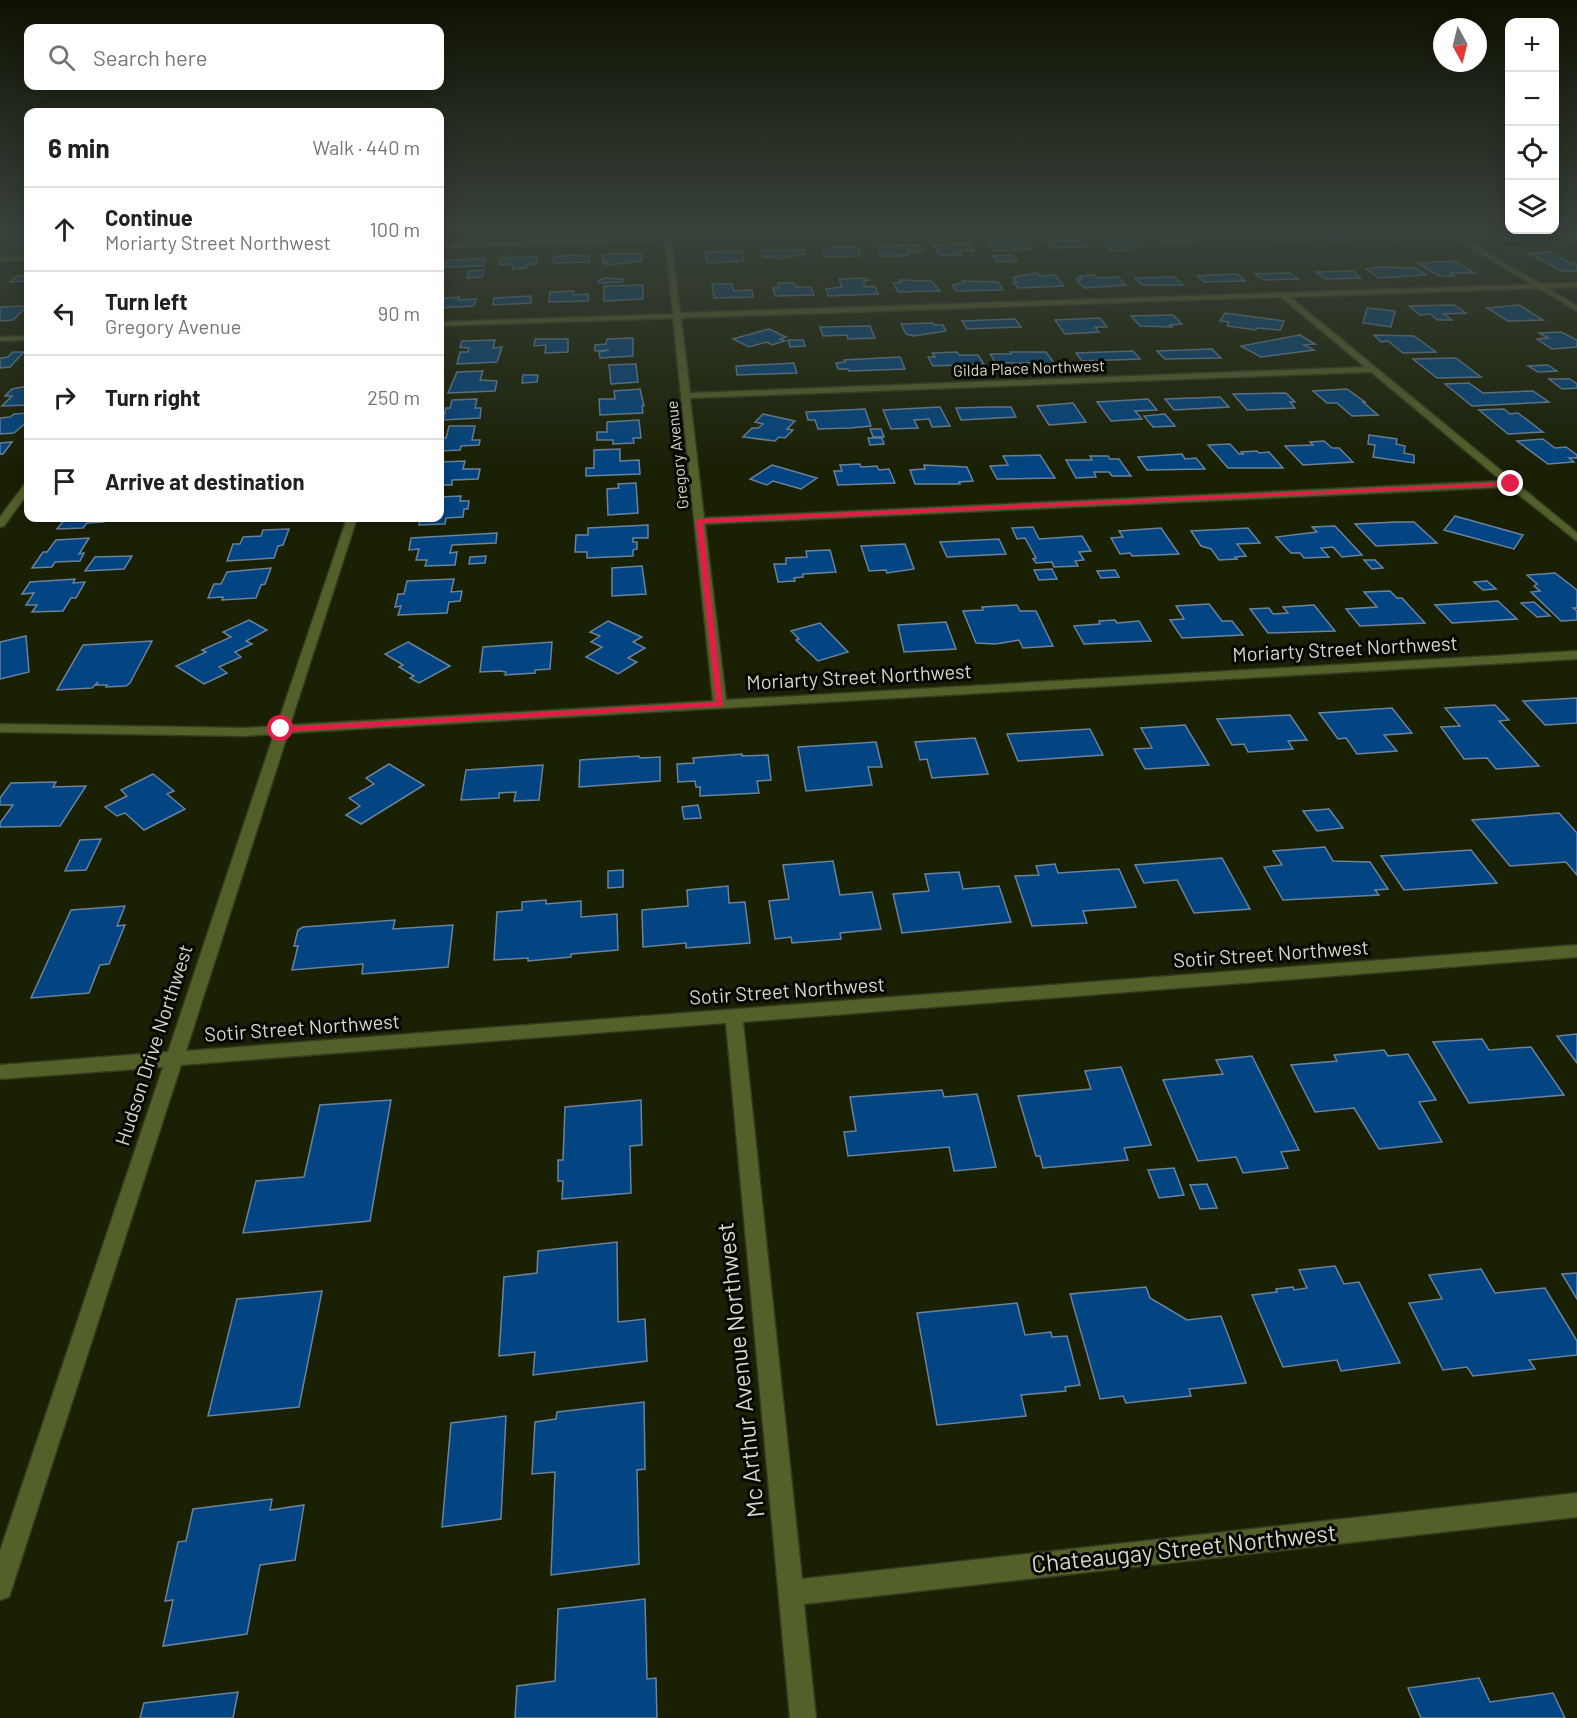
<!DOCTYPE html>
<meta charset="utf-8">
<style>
:root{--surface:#fff;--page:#f2f2f2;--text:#202124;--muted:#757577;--line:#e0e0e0}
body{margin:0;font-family:Barlow,sans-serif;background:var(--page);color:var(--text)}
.controls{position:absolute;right:18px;top:18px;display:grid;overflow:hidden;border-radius:12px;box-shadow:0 3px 15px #0003}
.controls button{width:54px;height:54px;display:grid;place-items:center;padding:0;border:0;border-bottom:2px solid var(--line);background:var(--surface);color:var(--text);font:30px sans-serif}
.compass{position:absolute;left:1433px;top:18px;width:54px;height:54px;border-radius:50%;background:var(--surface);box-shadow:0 3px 15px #0003;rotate:173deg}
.stop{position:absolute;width:18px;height:18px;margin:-14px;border:4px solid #e11d48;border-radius:50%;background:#fff}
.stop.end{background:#e11d48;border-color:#fff;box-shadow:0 2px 6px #0008}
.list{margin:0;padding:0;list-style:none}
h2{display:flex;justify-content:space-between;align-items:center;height:78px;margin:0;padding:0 24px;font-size:26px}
h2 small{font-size:20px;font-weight:400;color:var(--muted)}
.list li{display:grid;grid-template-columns:39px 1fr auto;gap:18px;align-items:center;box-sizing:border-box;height:84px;padding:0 24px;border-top:2px solid var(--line)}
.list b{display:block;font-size:22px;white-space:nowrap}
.list p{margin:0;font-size:20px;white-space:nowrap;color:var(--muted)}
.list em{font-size:20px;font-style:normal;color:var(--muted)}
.icon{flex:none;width:33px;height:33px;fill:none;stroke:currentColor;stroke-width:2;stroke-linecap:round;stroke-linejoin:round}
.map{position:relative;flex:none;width:1577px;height:1718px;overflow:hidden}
.search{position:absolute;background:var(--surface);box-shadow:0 3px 15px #0003;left:24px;top:24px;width:420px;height:66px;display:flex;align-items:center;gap:15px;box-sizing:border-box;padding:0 21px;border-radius:12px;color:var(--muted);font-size:22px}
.panel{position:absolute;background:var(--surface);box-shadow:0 3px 15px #0003;left:24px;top:108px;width:420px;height:414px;border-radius:12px}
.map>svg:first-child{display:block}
</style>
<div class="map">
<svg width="1577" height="1718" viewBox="0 0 1577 1718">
<rect width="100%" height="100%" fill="#192004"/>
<path fill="#024582" stroke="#6c829c" stroke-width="1.5" d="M440,228H465L464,232L440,234Z
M478,228H513L512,231L477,233Z
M528,228H564L527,235Z
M1560,228L1565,231H1577V241H1568L1547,230Z
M1509,229L1518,233L1531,240L1508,241L1489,230Z
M1413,230L1423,236L1396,237L1402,240L1390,241L1375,232Z
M1354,232L1364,239L1335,242L1322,233Z
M1303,234L1312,240L1276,242L1268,235Z
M21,236H28V245L10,246Z
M1190,236L1197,242L1164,244L1157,238Z
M1137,239L1144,246H1129L1133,250L1111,251L1101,240Z
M1081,240L1087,247L1051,248L1046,241Z
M997,242H1026L1032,249L994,251L989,244Z
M969,244L974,251H959L961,255H939L933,245Z
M919,245L923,252H907L908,255L901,256H881L876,246Z
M858,247L860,256L825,257L822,248Z
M761,250H805L806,254L777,259L776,257H763Z
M742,251L744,261L707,263L706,252Z
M1551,252L1572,264H1577V271H1561L1529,253Z
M610,254H642V261L607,265V263H603V255Z
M572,255L589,256V262L553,263L554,257Z
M1012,255L1017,261L998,262L993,256Z
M537,257L536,264H528L526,268L513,269L512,264L499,265L501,258Z
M484,259L483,266L445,267L447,260Z
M1456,261L1474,273H1450L1454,276H1439L1418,263Z
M1378,267L1416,268L1426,275L1379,278L1366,269Z
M484,270L482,277L467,278L469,271Z
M1353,271L1361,278L1325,279L1316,272Z
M1037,273L1040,276L1055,275L1064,286L1018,288L1013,282H1017L1013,277Z
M1290,273L1298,279L1263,280L1255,274Z
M1237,274L1245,281L1204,282L1197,276Z
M28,275V281L10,282L17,276Z
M1095,275L1097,278L1118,277L1126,285L1084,288L1076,279H1082L1079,276Z
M1174,277L1183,285H1142L1135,278Z
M605,278L623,279L622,282L599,283V280Z
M865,278L869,280L863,282L865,287L875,286L878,294L828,296L826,289L842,287L839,279Z
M900,280L931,281L940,291L898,292L893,283L901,282Z
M962,281L998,282L1003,290L956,291L952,285L963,283Z
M778,283H794L796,287H811L814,295L775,296L773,288H779Z
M712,284H732L734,291L752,290L753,297L714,298Z
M643,285V299L604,301V286Z
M574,291L573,295L588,294V301L549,302L550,292Z
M531,296V303L493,305L494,298Z
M459,297L458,300L476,299L474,306L440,308V301H444V298Z
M1454,305L1466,313L1444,314L1452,320H1438L1430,314L1420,315L1409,306Z
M1519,305L1543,320L1508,321L1487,308Z
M27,306L13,320L0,321V307Z
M1367,308L1395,311L1391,327L1363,323Z
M1225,313L1284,321L1280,330L1257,328L1256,330L1227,326L1229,322L1220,321Z
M1173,315L1182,324L1170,325L1172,327L1140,326L1131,316Z
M1100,318L1107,327H1095L1099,332L1065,334L1055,320Z
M1015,319L1021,327L967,329L962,321Z
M933,323L934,325H943L946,331L914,336L906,334L901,324Z
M870,326L875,338L848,339L847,335L823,336L820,327Z
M769,329L786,337L780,339L785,341L772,345L767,342L749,347L733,339Z
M1561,332L1577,340V347L1552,349L1537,339L1548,338L1539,333Z
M1300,335L1315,344L1304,345L1314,350L1261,357L1241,346Z
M1374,335L1414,336L1436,352L1403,353L1388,341L1381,342Z
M633,338V356L600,358L599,352L609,350L595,351V345L606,344L607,339Z
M535,339H568V352L545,353L546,345L534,346Z
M495,340L493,348L502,347L497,362L457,364L460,352H468L469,348L460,347L462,341Z
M788,340H803L805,346L790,347Z
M1212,349L1221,358L1165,359L1157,351Z
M1133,351L1140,359L1082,361L1076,353Z
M13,352H24L10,367L0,368V358L8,357Z
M957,352L959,355H978L984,364L933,366L928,357H935L932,353Z
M1010,352H1046L1054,363H996L990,354H1011Z
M900,357L905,369L849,371L848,369H838L836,363L845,362L844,360Z
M1456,358L1481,377L1437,378L1413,359Z
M794,363L797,373L737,375L736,366Z
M636,364L638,382L611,384L609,365Z
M1548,365L1557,371L1538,372L1528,366Z
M483,371L480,380L497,381L495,391L448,393L457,372Z
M523,375H538L537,382L522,383Z
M1549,379H1570L1577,384V388L1562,389Z
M1469,383L1483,393L1533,391L1549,402L1472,406L1445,384Z
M28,386V405L2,406L12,396H5L12,389Z
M640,389L644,406H642L643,413L600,415L599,399H615L614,391Z
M1347,389L1365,402H1363L1378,415L1352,416L1337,403H1327L1313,391Z
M1286,393L1295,402H1290L1295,408L1247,410L1233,394Z
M1220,397L1229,407L1174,410L1165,399Z
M477,399L475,408H481L480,418L443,420L446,408H450L452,400Z
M1148,399L1157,410L1135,411L1142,419L1111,421L1097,402Z
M1073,403L1086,422L1049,425L1037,406Z
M940,407L950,426L932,427L929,419L914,420L918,428L891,429L883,410Z
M990,407H1011L1016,417L961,420L956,408Z
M865,409L871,426L850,428L818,429L815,420H808L806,412Z
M1504,409L1510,414L1518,413L1543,432L1508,434L1479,410Z
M28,413V421L14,433L0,434V418L10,417L14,414Z
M763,414L795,421L787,429L793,430L785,438L779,437L775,441L743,437L752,428H758L763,424L755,422Z
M1165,414L1175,426L1153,427L1144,416Z
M639,420L641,438H633L634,443L613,444V440H597V432H607V422Z
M449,426H475L472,440H480L479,445L461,446L460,450L440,451V439L446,438Z
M870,429H881L884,437H873Z
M1369,435L1397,439L1396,444L1405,446L1404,453L1414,455V463L1373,457L1375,445L1368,444Z
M868,438H882L884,444L870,445Z
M1543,439L1555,448L1566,447L1577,455V458H1569L1574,462L1548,464L1517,441Z
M1324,441L1332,448H1339L1353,462L1303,465L1285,446L1313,445L1310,442Z
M12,442L3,454H0V443Z
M1230,444L1239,454H1243L1241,452L1257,451L1259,453L1269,452L1283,468H1228L1208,445Z
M620,449V461L639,460L640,474L586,476V468H594V450Z
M1182,454L1185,459L1196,458L1205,469L1147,470L1138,457Z
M1040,455L1055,478L997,479L990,466L1008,465L1003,456Z
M1090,456H1108L1110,459H1119L1131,476H1112L1109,472H1094L1096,477L1076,478L1066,460H1092Z
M465,461L463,469H480L478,479L452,480V485H440V462Z
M860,464L861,467L877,466L879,470L889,469L895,483L838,485L834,471H842L840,465Z
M772,465L817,478L801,489L773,481L767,485L750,479Z
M924,465L967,467L973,481L959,482L960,484H915L910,470L925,469Z
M636,483L638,513L608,515L607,489L619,488L618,484Z
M461,496L460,501H469L468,509H464L463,517L446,518L445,524L419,525L421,518H440V497Z
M1455,516L1523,535L1514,549L1444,530Z
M66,518H107L104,522L87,523L83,528L57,529Z
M254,518H295L253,521Z
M1397,522H1414L1437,543L1376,546L1355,524Z
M648,525V538H633V542H637V549L633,550V556L587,558V552H575L576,535H588V528Z
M1335,526L1362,555L1342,557L1333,547L1321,548L1329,557L1304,558L1300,553H1291L1276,537L1317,532L1312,527Z
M1033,527L1039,539L1082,536L1091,551L1079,552L1084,560L1075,561L1078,566L1054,567L1052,562L1036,563L1033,559L1036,558L1025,538L1017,539L1012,528Z
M1161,528L1179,554L1132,556L1130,553L1120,554L1111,538L1123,537L1119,531Z
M1248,528L1260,543L1237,544L1246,556L1235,557L1237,559L1219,560L1211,549L1201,546L1191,531Z
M289,529L283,545L278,546L274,558L227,561L233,544H240L243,537L261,536L263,530Z
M497,533L496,543L452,545L450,553L457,552L455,565L425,566L427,560H416L419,549L409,550L411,538Z
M89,538L79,554L84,553L80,561L55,562L52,567L32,568L43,552H47L56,540Z
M999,539L1006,554L947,557L940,542Z
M905,544L914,569L887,573L886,570L869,571L861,546Z
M830,550L836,572L803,574V577L794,578L795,581L778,582L774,564H786V558L807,557L806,551Z
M132,556L124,569L85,571L95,557Z
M486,556L485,563L469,564L470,557Z
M1364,560H1375L1383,568L1372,569Z
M642,566L646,594L612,596V568Z
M271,568L265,584L261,585L256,598L222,600L223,597L208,598L214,584H221L227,572Z
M1052,569L1057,579L1039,580L1034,570Z
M1115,570L1119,577L1101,578L1097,571Z
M1555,573L1577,590V608H1573L1577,611V620L1561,621L1531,592L1540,591L1534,586L1537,584L1527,575Z
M75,579L73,583L85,582L76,598H71L63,611L32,612L37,605H26L34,593L22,594L30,582Z
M454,579L451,592L462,591L460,601L449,602L447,613L398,615L401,606L395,607L398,594H404L407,581Z
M1487,581L1496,589L1483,590L1474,582Z
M1390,591L1397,598H1402L1425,623L1360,626L1346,609L1377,607L1364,592Z
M1498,601L1517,619L1452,623L1435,605Z
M1534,602L1550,616L1537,617L1521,603Z
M1209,604L1222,621H1232L1243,635L1182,638L1170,620L1184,619L1176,606Z
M1017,605L1020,611H1036L1053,646L1023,648L1019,640L996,644L976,643L963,611L983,610L982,607Z
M1314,605L1335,631L1268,633L1250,609L1269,608L1273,614L1288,613L1283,607Z
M249,620L267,630L246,641L252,644L235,652L241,657L219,667L227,673L204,684L176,666L206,652L202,650L231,637L223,632Z
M1115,620L1117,623L1139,621L1151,641L1084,644L1074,626L1100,624L1099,621Z
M608,621L642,637L633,642L645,648L628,658L637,662L618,674L586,657L602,647L591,642L600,636L590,632Z
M946,622L956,649L904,652L898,625Z
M820,623L848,652L818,661L796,640L799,639L791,631Z
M26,636L29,672L0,679V642Z
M152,641L130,683L126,686L106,687L107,685H96L98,682L92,688L57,690L83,645Z
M408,642L450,666L419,683L410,678L414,676L399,667L403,665L385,654Z
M552,642L550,669L535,670V673L505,675L506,672L500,671L480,672L483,647Z
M1577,698V723L1545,725L1523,701Z
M1495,705L1509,720L1499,721L1539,766L1496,769L1487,758L1464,759L1441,727L1460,726L1445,708Z
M1392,708L1412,733L1384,735L1397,751L1357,754L1346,738L1338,739L1319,713Z
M1290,715L1307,740L1288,741L1293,749L1248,752L1244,744L1232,745L1217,719Z
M1185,725L1209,765L1145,769L1134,749L1152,748L1141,728Z
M1090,729L1103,755L1018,761L1007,734Z
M975,738L988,774L932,778L927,759L920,760L915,742Z
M876,742L882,767H868L872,785L806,791L798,747Z
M742,754V756L768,755L771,780L757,781L759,793L700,796V787H696L695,781L678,782L677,764L694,763L693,758Z
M639,756L640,758L660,757V781L579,787L580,760Z
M389,764L424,785L361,824L346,815L360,806L349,798L374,784L366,778Z
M543,765L539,800L514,801L516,792L499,793V798L461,800L466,770Z
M153,774L174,791L167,794L185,809L144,830L125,813L117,816L105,807L127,796L121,790Z
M56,782L53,787L86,786L60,826L0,827V823L13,805H0V798L11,783Z
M698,805L701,818L684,819L682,807Z
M1329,809L1343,828L1317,831L1303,811Z
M1559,813L1577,833V875L1566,862L1510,866L1472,820Z
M101,839L86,870L65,871L80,840Z
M1325,847L1333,861L1370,862L1388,889L1375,890L1379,895L1283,900L1264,867L1282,865L1273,851Z
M1471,850L1497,883L1404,890L1381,856Z
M1222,858L1250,909L1194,913L1177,880L1144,883L1135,865Z
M833,861L840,895L872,892L881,929L840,933L841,939L792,943L791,937L775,939L769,901L789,899L783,865Z
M1055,864L1058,873L1119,869L1136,907L1083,911L1087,923L1032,926L1015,876L1039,875L1036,866Z
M623,870V887L608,888V871Z
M959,872L963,889L999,886L1011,922L902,933L893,894L929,891L925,874Z
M728,886L729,903L745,902L750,943L686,948V943L643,947L642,910L688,906L687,890Z
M546,900V904L581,901V917L617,914L618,950L571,954V957L528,961V958L494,960L497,912L522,910V902Z
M125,906L117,926L125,925L109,964L100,965L89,993L31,998L71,910Z
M395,920L393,929L453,925L448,967L362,974L363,964L292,970L298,946H294L298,930L303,927Z
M1577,1034V1063L1557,1036Z
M1482,1039L1489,1050L1531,1047L1564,1095L1469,1103L1433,1042Z
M1384,1050L1388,1056L1408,1054L1436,1100L1419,1102L1442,1142L1379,1149L1354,1108L1315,1112L1291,1065L1337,1061L1334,1055Z
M1252,1056L1299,1150L1281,1152L1288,1168L1243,1173L1236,1157L1198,1161L1163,1080L1223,1074L1216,1060Z
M1121,1067L1151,1145L1124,1148L1128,1160L1043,1168L1040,1156H1036L1018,1096L1091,1089L1085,1071Z
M942,1090L944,1097L977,1094L996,1167L954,1171L949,1147L848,1156L844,1132L856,1131L850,1097Z
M391,1100L370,1221L243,1233L256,1181L304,1177L320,1105Z
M641,1100L642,1145L630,1146L631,1193L562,1199L563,1181H558V1160H563L565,1107Z
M1174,1168L1184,1195L1159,1198L1148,1170Z
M1207,1184L1217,1208L1200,1209L1190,1185Z
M617,1242L618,1322L645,1319L647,1361L533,1375L535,1352L499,1356L504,1277L537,1273L538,1251Z
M1335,1266L1344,1284L1359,1282L1400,1363L1341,1371L1337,1360L1283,1367L1252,1295L1277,1292L1276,1289L1293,1287L1294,1290L1307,1288L1299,1270Z
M1481,1269L1495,1293L1545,1288L1577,1341V1355L1529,1360L1535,1369L1473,1376L1467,1367L1443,1370L1409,1303L1442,1299L1429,1275Z
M1577,1273V1299L1562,1274Z
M1146,1287L1150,1298L1187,1320L1221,1316L1246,1383L1189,1389L1191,1396L1126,1403L1123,1396L1100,1399L1070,1294Z
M322,1291L299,1407L208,1416L237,1299Z
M1017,1303L1025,1335L1051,1332L1052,1337L1067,1336L1080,1385L1065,1387L1066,1391L1021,1395L1026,1416L937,1425L917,1313Z
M644,1402L645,1469L637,1470L639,1564L551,1575L555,1472L532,1474L535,1422L556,1419L557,1412Z
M506,1416L501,1519L442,1527L451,1423Z
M272,1499L270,1510L304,1505L295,1560L260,1565L247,1634L163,1646L173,1600L165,1601L178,1542L186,1541L193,1509Z
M645,1599L647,1679L656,1678L657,1718H515L517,1686L555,1681L558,1609Z
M1479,1678L1490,1702L1553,1693L1565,1718H1421L1408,1688Z
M238,1692L233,1718H140L144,1703Z"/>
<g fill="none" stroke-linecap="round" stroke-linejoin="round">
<g stroke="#333a1f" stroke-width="3">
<path id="minor" d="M664,228H670L680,313L1577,283V287L1290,297L1577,533V541L1509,487L705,524L726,700L1577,651V659L288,733L186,1051L1577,945V957L743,1022L802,1579L1577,1493V1517L804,1604L816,1718H790L726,1023L181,1065L12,1588L9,1597L0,1600V1551L163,1067L0,1079V1065L168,1052L274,734L244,736L0,732V724L244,728L277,726L347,518H357L290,725L713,701L673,318L440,326V322L673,314ZM1281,297L1365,367L690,393L681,318ZM1371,372L1502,481L704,518L690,398Z
M28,336V340L0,341V337Z
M28,484V493L4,526L0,527V517L24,485Z"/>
</g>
<g stroke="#333a1f" stroke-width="3">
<path id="tertiary" d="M937,228H1019L440,248V244Z
M1437,228H1446L1577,306V311Z
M28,256V260L0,261V257Z"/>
</g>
<path stroke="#686e57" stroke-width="1.5" stroke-dasharray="3 1.5" stroke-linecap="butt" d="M1034,233L1188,228"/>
<use href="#minor" fill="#536029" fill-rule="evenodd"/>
<use href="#tertiary" fill="#536029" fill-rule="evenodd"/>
</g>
<linearGradient id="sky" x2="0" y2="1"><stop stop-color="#0e1202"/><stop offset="0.49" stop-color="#38423a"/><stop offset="1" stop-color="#38423a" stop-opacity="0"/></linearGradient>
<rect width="1577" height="469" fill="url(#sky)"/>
<path fill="#e11d48" d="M1511,482L1514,485L703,523L723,706L281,732L277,729L281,727L716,702L696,521L699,519Z"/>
<g text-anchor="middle" stroke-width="6" stroke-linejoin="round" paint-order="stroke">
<g font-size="16" fill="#d4d9c8" stroke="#060801">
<text transform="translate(1029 368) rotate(-2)" y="6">Gilda Place Northwest</text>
<text transform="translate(677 455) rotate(-96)" y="6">Gregory Avenue</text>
</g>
<g font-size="20" fill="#d4d9c8" stroke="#060801">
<text transform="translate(1345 649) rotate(-3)" y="7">Moriarty Street Northwest</text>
<text transform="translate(859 677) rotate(-3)" y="7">Moriarty Street Northwest</text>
<text transform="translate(1271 954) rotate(-4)" y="7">Sotir Street Northwest</text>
<text transform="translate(787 991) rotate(-4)" y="7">Sotir Street Northwest</text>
<text transform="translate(302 1028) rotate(-4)" y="7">Sotir Street Northwest</text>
<text transform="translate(154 1045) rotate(-72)" y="7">Hudson Drive Northwest</text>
</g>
<g font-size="24" fill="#d4d9c8" stroke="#060801">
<text transform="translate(741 1370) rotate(-96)" y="8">Mc Arthur Avenue Northwest</text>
<text transform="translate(1184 1549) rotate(-6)" y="8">Chateaugay Street Northwest</text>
</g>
</g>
</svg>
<div class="controls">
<button>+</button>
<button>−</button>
<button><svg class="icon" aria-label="locate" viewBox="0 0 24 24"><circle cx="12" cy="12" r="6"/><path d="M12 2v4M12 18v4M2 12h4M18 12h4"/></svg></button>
<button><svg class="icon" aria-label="layers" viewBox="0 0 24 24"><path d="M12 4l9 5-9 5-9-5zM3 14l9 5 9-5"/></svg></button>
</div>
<svg class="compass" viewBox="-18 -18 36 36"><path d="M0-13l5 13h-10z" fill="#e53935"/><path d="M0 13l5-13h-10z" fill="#757577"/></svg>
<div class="stop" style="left:281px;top:729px"></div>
<div class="stop end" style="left:1511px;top:484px"></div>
<div class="search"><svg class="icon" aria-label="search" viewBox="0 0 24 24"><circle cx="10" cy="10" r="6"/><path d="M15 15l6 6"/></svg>Search here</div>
<section class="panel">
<h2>6 min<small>Walk · 440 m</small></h2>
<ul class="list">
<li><svg class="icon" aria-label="ahead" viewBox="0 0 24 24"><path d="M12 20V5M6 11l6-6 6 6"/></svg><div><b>Continue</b><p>Moriarty Street Northwest</p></div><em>100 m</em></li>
<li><svg class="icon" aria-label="left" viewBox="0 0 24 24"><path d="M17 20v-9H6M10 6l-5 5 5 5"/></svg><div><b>Turn left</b><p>Gregory Avenue</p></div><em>90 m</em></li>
<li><svg class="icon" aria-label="right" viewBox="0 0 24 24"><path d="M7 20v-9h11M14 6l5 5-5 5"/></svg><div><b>Turn right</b></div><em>250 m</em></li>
<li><svg class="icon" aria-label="arrive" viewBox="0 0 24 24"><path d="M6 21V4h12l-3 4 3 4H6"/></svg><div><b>Arrive at destination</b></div></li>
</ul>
</section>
</div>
